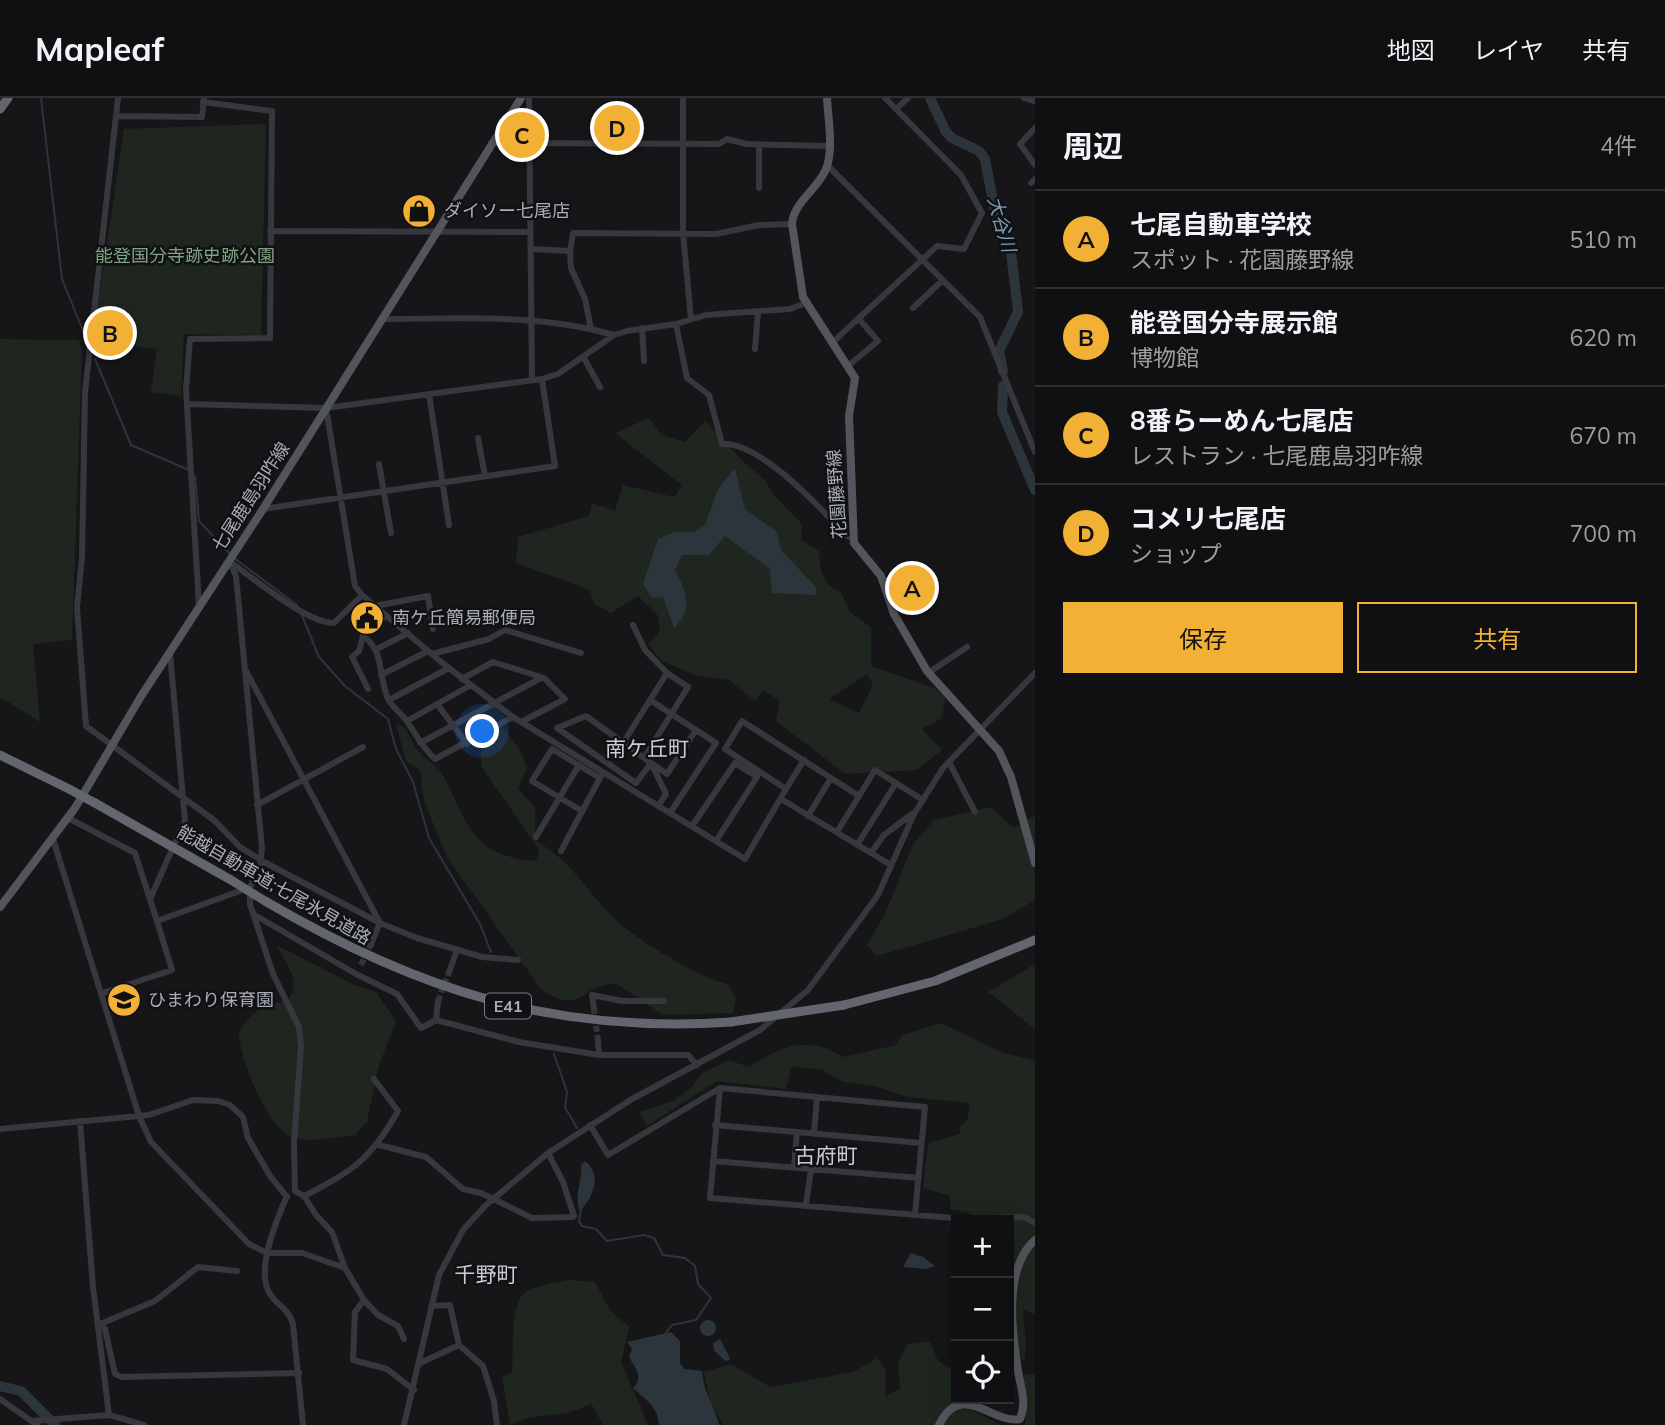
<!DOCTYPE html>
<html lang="ja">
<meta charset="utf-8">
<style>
:root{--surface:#101012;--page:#1e1e20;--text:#f1f3f6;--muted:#9c9d9f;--line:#303032;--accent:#f2b134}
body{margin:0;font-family:Mulish,"Noto Sans JP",sans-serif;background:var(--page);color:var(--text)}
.controls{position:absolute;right:21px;bottom:21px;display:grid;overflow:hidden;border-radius:0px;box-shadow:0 7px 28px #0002}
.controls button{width:63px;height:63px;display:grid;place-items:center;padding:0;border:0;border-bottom:2px solid var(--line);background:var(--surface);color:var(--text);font:35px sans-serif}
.you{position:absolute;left:483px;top:634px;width:24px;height:24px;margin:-18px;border:5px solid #fff;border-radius:50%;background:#1a73e8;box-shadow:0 0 0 10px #1a73e833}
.badge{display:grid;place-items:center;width:46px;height:46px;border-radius:50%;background:var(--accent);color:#111;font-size:23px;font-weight:700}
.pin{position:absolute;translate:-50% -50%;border:4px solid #fff;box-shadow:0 2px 7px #0006}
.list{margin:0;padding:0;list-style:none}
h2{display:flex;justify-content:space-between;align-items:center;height:91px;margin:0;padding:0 28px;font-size:30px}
h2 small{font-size:23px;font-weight:400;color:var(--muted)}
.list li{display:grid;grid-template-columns:46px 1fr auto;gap:21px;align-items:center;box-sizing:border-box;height:98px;padding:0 28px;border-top:2px solid var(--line)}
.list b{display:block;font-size:26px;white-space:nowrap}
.list p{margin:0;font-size:23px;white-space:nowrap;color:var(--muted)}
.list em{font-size:23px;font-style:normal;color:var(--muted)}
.actions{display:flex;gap:14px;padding:21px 28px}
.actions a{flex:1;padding:16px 0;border:2px solid var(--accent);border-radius:0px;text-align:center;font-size:24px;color:var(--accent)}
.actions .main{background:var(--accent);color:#111}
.icon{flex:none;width:38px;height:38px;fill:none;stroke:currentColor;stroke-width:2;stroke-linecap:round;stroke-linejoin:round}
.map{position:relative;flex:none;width:1035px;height:1327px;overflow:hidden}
header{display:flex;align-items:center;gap:42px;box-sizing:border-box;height:98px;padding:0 35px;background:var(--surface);border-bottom:2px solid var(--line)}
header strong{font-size:33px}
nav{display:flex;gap:38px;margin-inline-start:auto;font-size:24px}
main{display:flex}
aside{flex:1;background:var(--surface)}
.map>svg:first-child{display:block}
</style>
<header>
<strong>Mapleaf</strong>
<nav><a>地図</a><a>レイヤ</a><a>共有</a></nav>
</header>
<main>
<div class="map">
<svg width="1035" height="1327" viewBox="0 0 1035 1327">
<rect width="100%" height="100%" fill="#161618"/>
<path fill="#1e261f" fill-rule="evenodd" d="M266,26L261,237L184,236L181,298L151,294L157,251L124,247L122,224L95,225L124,31Z
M0,241L79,242L82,255L72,542L33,546L40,624L0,599Z
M649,320L662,337L685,344L705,323L743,363L766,383L772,395L802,426L801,442L819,453C820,472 822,487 841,494L850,514L871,529V568L934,590L945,600L942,620L922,631L942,652L917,672L845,676L776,623L780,603L763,592L755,603L729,582L695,577L662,563L648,546L660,533L657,516L638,498L611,515L594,506L590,492L516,465L518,439L589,418L592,405L615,413L623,387L674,399L682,387L615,335ZM867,576L873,587L859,615L829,601Z
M396,626L402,627C409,634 411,642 416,650C423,661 437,666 443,677C469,726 470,758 536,763L539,752L481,668V648L492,631L502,629L521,653L527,670L518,690L535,710V742C573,765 583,788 612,818C632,839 700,881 728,886L736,901L733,915L663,917L617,886C579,885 584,920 541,891L447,759L424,703L420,672L406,663Z
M990,709L1014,730L1035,718V802L1003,821L877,858L867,847L886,814L913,746L934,722Z
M276,847L355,887L376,894L396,923L378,970L367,1024L355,1037C337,1039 307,1046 290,1038C266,1027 238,957 239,933C250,915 266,904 287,903C303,884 286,866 276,847Z
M1035,866V931L988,894Z
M941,925L1003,955L1035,962V1216L1023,1211L1026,1250L1024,1263L1009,1254V1122H969L971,1115L950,1111V1098L923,1090L928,1045L960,1036V1029L967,1022L970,1005L908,999L875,988L843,984L822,972L792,968L786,991L717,983L647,1028L639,1014L673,1003L691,990L701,976L729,962L749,969C779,949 810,936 842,959L896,947L902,937Z
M569,1182L595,1184L610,1212L629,1229L621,1264L648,1327H603L591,1305C564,1322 539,1312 510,1327L502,1280L512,1274C514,1255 509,1204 526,1194C538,1187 555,1185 569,1182Z
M930,1243L938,1263L949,1270L956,1262V1301H975L968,1310L1001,1327H723L710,1303L704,1274L731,1266L770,1289L853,1274L877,1260L886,1273L885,1299L900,1290L898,1266L907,1246Z
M1035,1275V1327H1025L1026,1296L1020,1278Z"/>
<path fill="#2c353c" d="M735,370L745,411L777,434L781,452L816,489V497L772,495L770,471L725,438L709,457H682L675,472C686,493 694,511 674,530L663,499L652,500L643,486L658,441L674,434H693L705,427L718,391Z
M585,1063C603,1077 593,1099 580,1113C573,1097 583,1083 581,1067Z
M911,1155L923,1159L935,1168L927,1171L903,1169Z
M700 1230a8 8 0 1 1 16 0a8 8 0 1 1-16 0Z
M671,1234L680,1243V1265L684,1271L702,1273C703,1294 715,1308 719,1327H659C659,1310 645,1301 633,1290C644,1279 635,1270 629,1259L632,1251L627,1244Z
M720,1241L730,1260L729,1262L725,1263L714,1252L713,1245Z"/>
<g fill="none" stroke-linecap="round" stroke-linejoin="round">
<path stroke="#2c353c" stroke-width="2" d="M41,0L62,181L87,243
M95,261L131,347L189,372
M195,378L199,423L230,456
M234,460L297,507
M301,515L319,559L345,588L388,621L396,651L413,684L429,740L480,826L491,854
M554,956L567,994L565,1009L577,1030
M581,1112L579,1123L582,1128L596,1131L607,1143L644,1137L654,1140L663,1157L685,1160L695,1168L698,1186L711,1200L696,1222L672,1227L664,1237"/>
<path stroke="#2c353c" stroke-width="10" d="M930,0L946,34L952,40L979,53L985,61L995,114L1010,146L1018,214L999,253L1003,273
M1003,288L1002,314L1035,392
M0,1288L21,1293L55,1327"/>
<path stroke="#333438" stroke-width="6" stroke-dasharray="6 3" stroke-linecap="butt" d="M361,867L371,846
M438,903L449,874
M594,910L598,943"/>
<path stroke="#37383d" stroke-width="6" d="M118,0L85,295L82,460L77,509L86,628L215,723L240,749L264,764L380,825L417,840L482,859L518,862
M529,0L532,282
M683,0V135L691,221
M1024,0L1035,3
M896,11L908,0
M116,18L202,19L204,0
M1035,30L1020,46L1035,67
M491,45L719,46L727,41L746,46L829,48
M759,46V90
M828,68L980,219L1035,354
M1031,85L1035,81
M270,133L531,134
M531,151L570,153L573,135L716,136L759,127L792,126
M570,153L571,170L585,201L591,231
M913,210L943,182
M381,221C460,221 538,215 614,237
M676,226L687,280L709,297L722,346C760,343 821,411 846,437L852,440
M642,230L644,263
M834,243L937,148L964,151L982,115L961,77L885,0
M755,251L758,214
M584,260L600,289
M849,267L878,243L859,221
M429,296L449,427
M188,306L326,310L542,281L558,276L614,237L627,233L676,226L706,217L790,211L806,205
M326,310L355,488L362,497L441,564L513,619L745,761L786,691L725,651L742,623L859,698
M478,340L485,378
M379,366L391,435
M263,411L555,368L542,281
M229,463L236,478L262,750L260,769L250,789V806L273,876L299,929L301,948L294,1045L295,1093
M230,464C255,481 306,525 334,525L362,497
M199,508L186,291L190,241L270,240L272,13L203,4
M375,508L428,498L433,531
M387,518L364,531L363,538C385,553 378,579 388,601C392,609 401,615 406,622C416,636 422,650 435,661L513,619
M633,527L645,552L667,575
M363,538L359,553L352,559L368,591
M375,552L408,535
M170,555L185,723L176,743
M432,556L489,541L505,532L581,555
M245,571L380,825L371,846
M928,575L967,549
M381,577L428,553
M462,581L493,564L544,580L565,601L523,623
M389,602L449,570
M650,602L716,645L670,715
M437,606L467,646
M407,623L471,587
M420,645L541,580
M623,645L667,575L688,589L644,660
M949,664L975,714
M786,691L804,662
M781,701L891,767
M257,707L363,649
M658,708L666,696L651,665L586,618L557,630L636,685L651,665L667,676L696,632
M582,713L532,683L552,651L600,680
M808,718L831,680
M68,720L135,755L157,823
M692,728L735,665L757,679L716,743
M837,734L875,672L923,702
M536,739L579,667
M53,741L139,1018L151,1044L249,1146L267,1155H302L345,1170
M857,747L896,685
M561,753L602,676
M871,755L884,737L912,716
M150,801L171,754
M253,816L356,876L397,896L421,930L436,922L519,944L599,957H688L697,967
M449,874L457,852
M103,895L172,872L157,823L248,790
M594,910L592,897L622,903H664
M436,922L438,903
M598,943L599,957
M720,990L710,1100L966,1121L1024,1119L1035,1125
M80,1023L93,1189L109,1317
M590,1027L608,1057L720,990L925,1009L915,1116
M715,1027L921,1045
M0,1031L149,1017L193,1002L218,1003L230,1007L243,1019L248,1040L270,1078L287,1099
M814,1036L817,999
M379,1047L426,1059L463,1091L481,1095L532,1120L572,1119L574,1118L563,1084L548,1055
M713,1063L919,1080
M794,1069L797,1034
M295,1093L304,1098L316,1117L332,1134L345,1170L364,1202L378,1217L398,1228L404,1241
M287,1098C276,1123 255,1173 270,1196C278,1209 287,1208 293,1226L303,1327
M304,1098C352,1074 371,1061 398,1013L374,981
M806,1107L811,1071
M364,1202L355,1214L353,1262L387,1271L414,1292
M431,1208L450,1207L459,1247
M100,1226L105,1231L115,1276L122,1279L299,1275
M100,1226L155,1203L198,1169L237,1173
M420,1265L459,1247L483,1268L494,1303L497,1327
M0,1301L37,1327
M32,1323L109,1317L144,1327
M404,1327L439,1177L463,1132L485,1108L548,1055L632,1001L760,932L808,892L878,797L914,716L943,670L1035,575"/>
<path stroke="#53555c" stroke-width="8" d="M827,0C828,21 834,51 826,71C818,91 793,105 792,126L803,199L855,280L849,318L854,445L881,478L894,516L927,573L999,653L1011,679L1035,765
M0,809L75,710L140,600L263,411L521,0
M939,1327C961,1281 993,1327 1020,1321C1027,1304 1021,1291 1018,1273C1012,1235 1003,1170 1035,1142"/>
<path stroke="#63666e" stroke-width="9" d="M0,11L8,0
M0,657L69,691
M95,705L231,782
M265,803C417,892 552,936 731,924
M844,907L935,883L1035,842"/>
<path stroke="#63666e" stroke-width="9" d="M69,691L95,705
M231,782L265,803
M731,924L844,907"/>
</g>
<defs>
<g id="shop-disc" transform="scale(1.75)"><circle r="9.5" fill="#f2b134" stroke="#111113"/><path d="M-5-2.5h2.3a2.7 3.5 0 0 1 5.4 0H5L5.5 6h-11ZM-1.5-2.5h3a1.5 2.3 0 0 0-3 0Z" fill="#111"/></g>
<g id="civic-disc" transform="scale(1.75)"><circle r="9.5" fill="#f2b134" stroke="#111113"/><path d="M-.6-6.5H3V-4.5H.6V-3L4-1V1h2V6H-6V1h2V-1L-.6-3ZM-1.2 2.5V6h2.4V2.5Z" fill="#111"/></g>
<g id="school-disc" transform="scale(1.75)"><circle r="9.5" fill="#f2b134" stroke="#111113"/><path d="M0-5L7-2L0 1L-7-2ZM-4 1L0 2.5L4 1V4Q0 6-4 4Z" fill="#111"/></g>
</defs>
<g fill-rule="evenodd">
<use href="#shop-disc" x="419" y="113"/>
<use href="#civic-disc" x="367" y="520"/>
<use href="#school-disc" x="124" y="902"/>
</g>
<g text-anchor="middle" stroke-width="5" stroke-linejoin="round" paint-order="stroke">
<rect fill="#111113" stroke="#7b7e86" stroke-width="2" x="485" y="895.5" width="46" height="25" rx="5"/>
<g font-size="16" font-weight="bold" fill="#a8adb8">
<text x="508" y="914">E41</text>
</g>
<g font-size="18" fill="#a8adb8" stroke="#111113" text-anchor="start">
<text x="444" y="119">ダイソー七尾店</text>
<text x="392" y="526">南ケ丘簡易郵便局</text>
<text x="148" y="908">ひまわり保育園</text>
</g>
<g font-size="18" fill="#7fa381" stroke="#111113">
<text x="185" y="164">能登国分寺跡史跡公園</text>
</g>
<g font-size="18" fill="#a8adb8" stroke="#111113">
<text transform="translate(837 396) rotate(-94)" y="6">花園藤野線</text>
<text transform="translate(251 399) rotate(-57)" y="6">七尾鹿島羽咋線</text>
<text transform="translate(274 787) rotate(30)" y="6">能越自動車道;七尾氷見道路</text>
</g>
<g font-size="19" font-style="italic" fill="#7f9bb3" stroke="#111113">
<text transform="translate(1002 126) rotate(74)" y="7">大谷川</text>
</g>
<g font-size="21" fill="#c9ccd4" stroke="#111113">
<text x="647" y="658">南ケ丘町</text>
<text x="826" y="1065">古府町</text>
<text x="486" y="1184">千野町</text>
</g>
</g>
</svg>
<div class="controls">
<button>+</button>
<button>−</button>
<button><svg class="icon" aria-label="locate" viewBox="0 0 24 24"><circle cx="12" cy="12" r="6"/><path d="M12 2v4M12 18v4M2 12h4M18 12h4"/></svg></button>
</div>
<div class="you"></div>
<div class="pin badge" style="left:912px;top:490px">A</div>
<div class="pin badge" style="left:110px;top:235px">B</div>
<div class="pin badge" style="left:522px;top:37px">C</div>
<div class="pin badge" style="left:617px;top:30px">D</div>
</div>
<aside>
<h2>周辺<small>4件</small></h2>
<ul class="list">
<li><span class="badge">A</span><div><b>七尾自動車学校</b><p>スポット · 花園藤野線</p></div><em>510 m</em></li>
<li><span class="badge">B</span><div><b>能登国分寺展示館</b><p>博物館</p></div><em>620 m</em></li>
<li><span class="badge">C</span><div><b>8番らーめん七尾店</b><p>レストラン · 七尾鹿島羽咋線</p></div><em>670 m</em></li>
<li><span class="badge">D</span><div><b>コメリ七尾店</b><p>ショップ</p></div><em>700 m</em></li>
</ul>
<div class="actions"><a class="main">保存</a><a>共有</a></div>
</aside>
</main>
